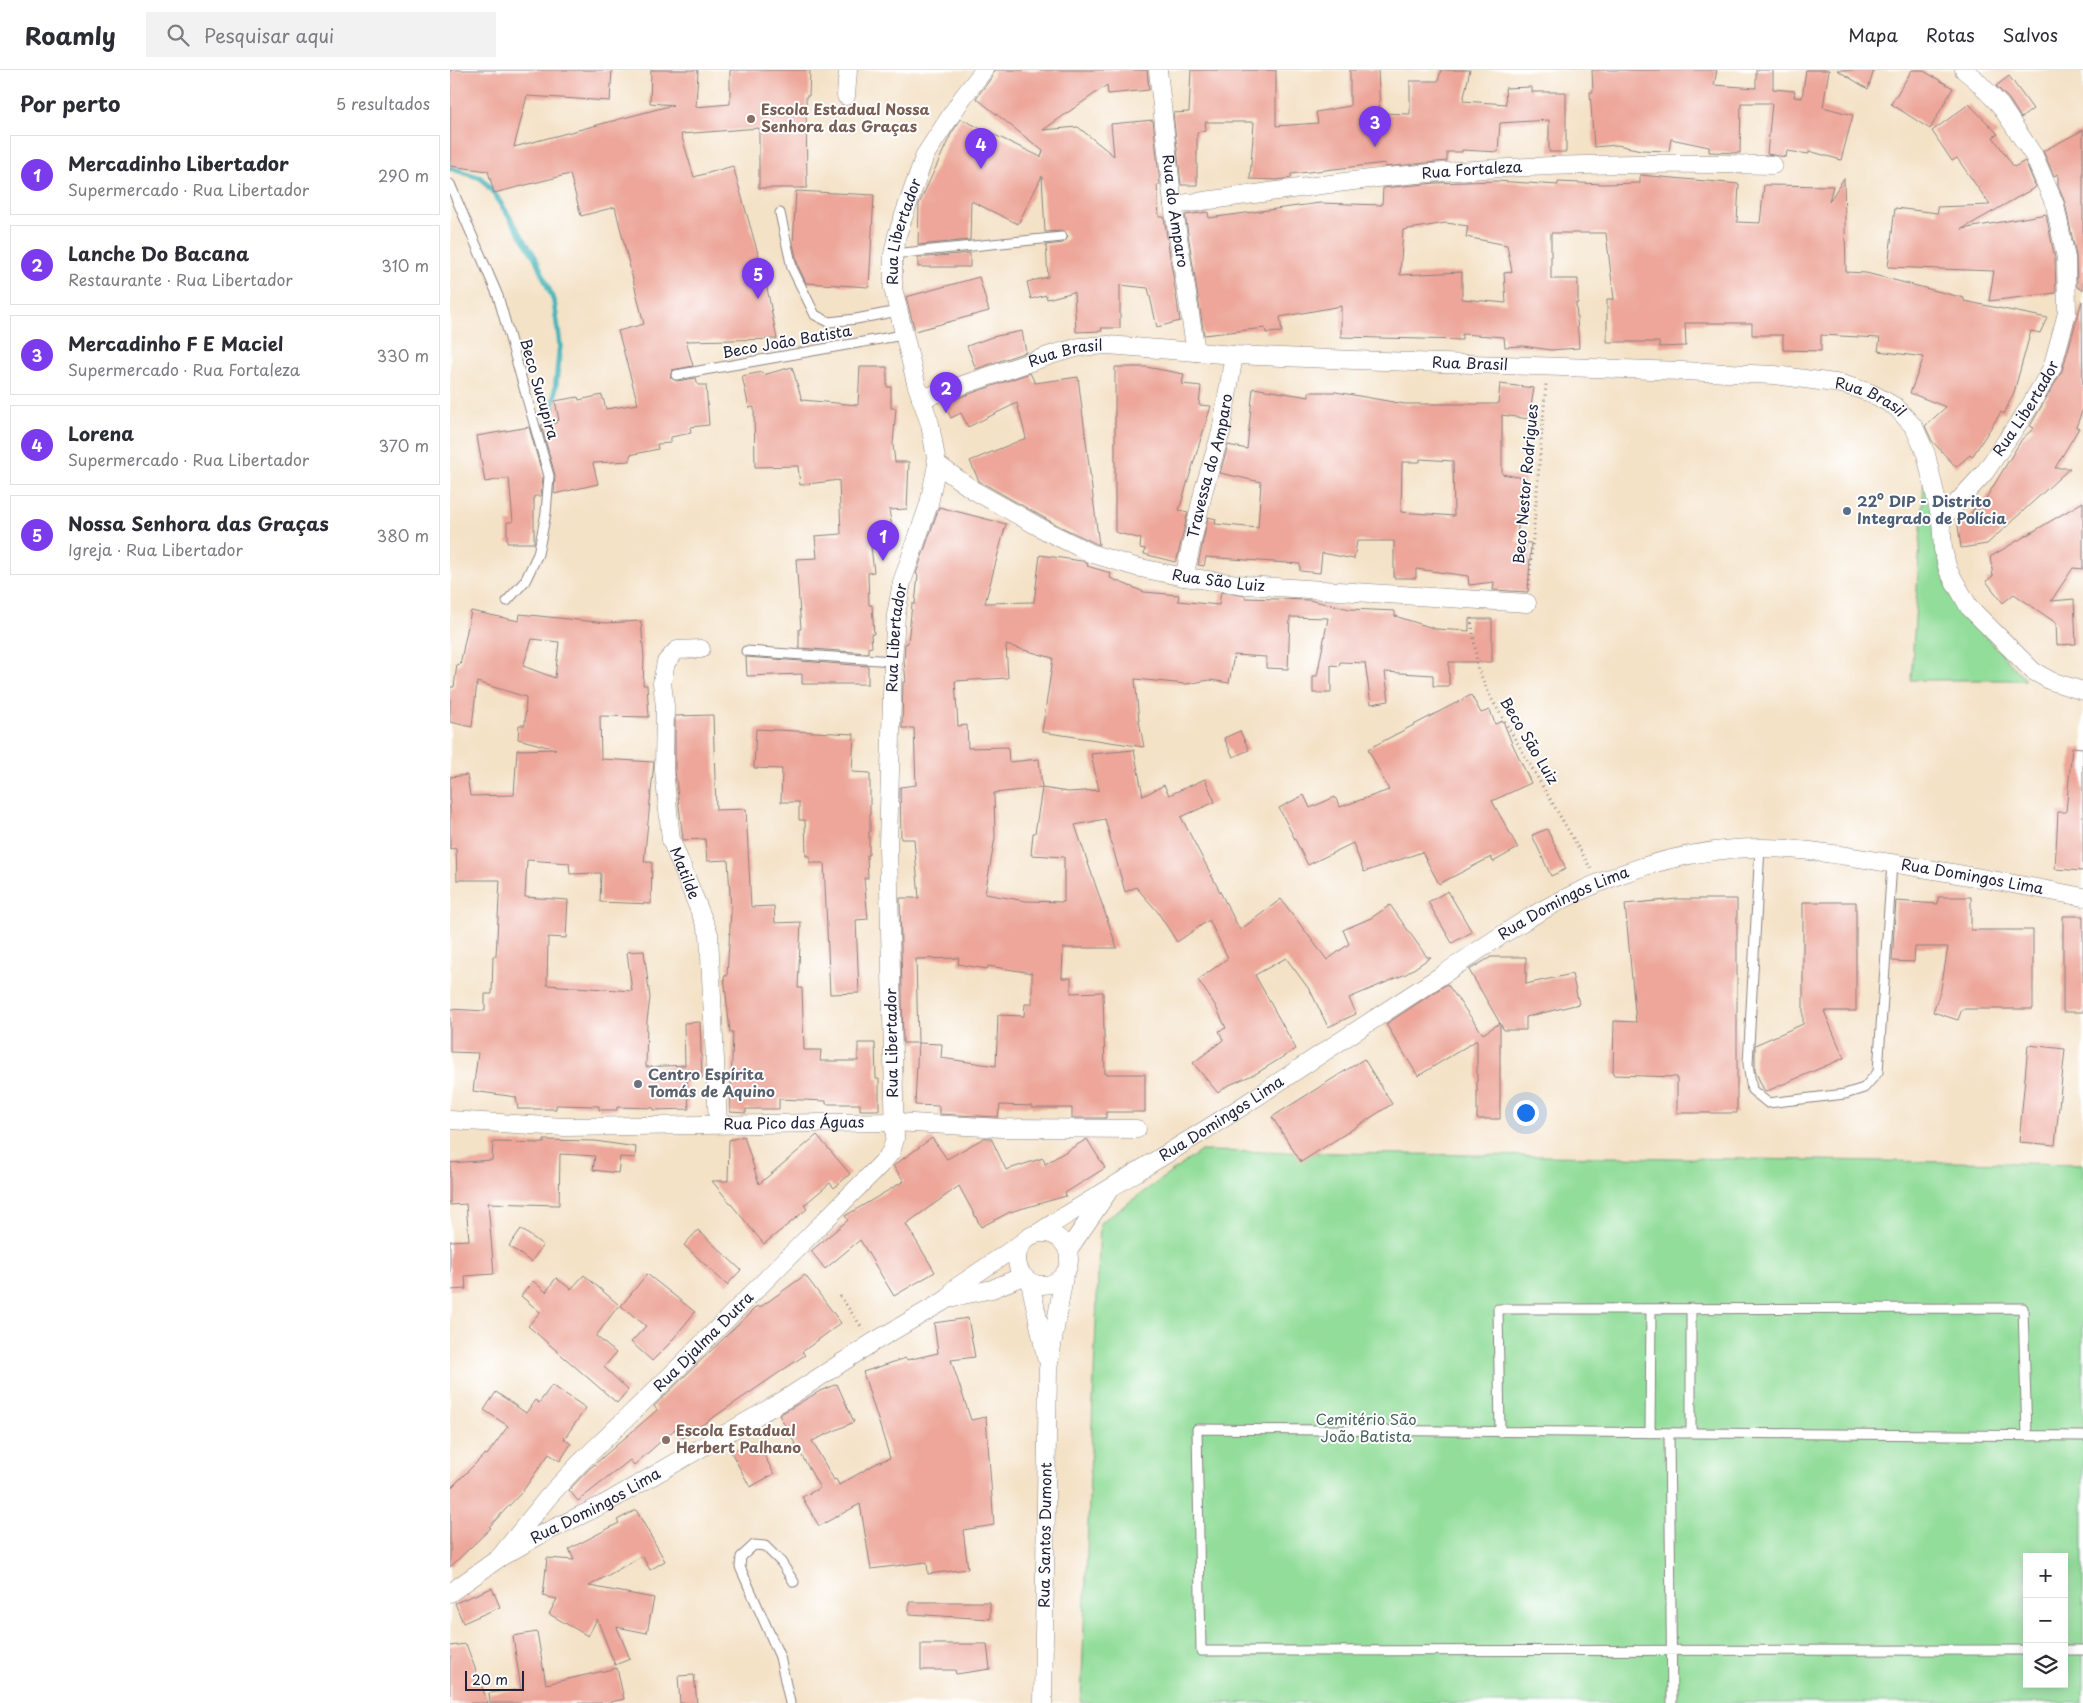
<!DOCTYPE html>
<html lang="pt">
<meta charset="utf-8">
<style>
:root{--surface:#fff;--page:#f2f2f3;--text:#2b2b33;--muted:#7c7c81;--line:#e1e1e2;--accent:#7c3aed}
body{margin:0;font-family:"Playpen Sans",sans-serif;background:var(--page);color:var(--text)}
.controls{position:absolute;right:15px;bottom:15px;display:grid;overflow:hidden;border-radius:0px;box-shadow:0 2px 12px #0003}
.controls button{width:45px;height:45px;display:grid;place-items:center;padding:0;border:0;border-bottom:1px solid var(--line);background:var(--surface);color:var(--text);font:25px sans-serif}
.scale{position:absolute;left:15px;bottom:12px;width:59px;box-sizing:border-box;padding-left:5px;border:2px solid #22223b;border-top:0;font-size:14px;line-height:18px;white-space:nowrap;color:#22223b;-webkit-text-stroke:4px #fff;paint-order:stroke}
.you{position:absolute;left:1075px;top:1042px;width:18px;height:18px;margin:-12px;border:4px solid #fff;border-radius:50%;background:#1a73e8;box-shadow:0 0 0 8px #1a73e833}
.badge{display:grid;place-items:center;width:32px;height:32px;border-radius:50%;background:var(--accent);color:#fff;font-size:16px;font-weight:700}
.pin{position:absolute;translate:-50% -41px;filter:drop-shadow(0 1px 2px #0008)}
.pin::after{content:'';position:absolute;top:26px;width:18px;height:15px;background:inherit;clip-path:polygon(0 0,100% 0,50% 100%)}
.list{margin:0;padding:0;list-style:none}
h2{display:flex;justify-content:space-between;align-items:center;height:65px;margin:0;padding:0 20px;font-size:21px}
h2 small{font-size:16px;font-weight:400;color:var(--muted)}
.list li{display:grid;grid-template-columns:32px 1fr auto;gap:15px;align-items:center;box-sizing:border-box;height:80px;margin:0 10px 10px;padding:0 10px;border:1px solid var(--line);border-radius:0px}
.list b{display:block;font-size:19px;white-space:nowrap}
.list p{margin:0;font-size:16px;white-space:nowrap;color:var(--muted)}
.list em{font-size:16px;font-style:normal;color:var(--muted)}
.icon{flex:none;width:28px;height:28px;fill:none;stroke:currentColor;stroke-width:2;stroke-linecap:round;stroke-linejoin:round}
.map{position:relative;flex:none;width:1633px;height:1633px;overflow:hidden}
header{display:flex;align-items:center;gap:30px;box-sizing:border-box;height:70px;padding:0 25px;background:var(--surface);border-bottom:1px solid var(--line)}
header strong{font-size:24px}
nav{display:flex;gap:28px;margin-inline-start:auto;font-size:18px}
.search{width:350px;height:45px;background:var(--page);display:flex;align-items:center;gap:12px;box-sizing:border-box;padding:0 18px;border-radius:0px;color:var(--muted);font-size:19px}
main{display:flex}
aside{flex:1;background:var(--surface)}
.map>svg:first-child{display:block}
</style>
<header>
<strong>Roamly</strong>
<div class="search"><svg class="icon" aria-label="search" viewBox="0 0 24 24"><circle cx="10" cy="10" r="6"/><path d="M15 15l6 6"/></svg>Pesquisar aqui</div>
<nav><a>Mapa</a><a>Rotas</a><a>Salvos</a></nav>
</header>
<main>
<aside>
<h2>Por perto<small>5 resultados</small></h2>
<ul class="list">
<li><span class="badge">1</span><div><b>Mercadinho Libertador</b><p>Supermercado · Rua Libertador</p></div><em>290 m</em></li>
<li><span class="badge">2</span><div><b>Lanche Do Bacana</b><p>Restaurante · Rua Libertador</p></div><em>310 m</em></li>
<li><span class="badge">3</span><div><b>Mercadinho F E Maciel</b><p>Supermercado · Rua Fortaleza</p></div><em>330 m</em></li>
<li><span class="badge">4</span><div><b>Lorena</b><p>Supermercado · Rua Libertador</p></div><em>370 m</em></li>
<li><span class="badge">5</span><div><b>Nossa Senhora das Graças</b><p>Igreja · Rua Libertador</p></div><em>380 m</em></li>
</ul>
</aside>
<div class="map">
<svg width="1633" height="1633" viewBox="0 0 1633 1633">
<rect width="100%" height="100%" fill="#fff"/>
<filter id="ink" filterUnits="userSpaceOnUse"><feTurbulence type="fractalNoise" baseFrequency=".02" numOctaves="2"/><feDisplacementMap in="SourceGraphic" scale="10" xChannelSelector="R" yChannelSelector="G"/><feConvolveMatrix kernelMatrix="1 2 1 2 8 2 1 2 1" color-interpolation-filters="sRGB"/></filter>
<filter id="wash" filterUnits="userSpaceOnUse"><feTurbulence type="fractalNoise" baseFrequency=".0096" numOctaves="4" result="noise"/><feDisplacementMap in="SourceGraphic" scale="20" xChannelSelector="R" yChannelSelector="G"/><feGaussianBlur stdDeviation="1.12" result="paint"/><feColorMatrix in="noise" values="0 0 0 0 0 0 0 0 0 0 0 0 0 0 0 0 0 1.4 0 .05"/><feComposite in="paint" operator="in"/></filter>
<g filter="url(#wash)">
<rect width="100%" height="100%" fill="#f4e2c7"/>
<path fill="#92dd9a" stroke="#5a806a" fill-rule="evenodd" d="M1478,411L1490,489L1498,523L1528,559L1576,610H1461L1474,412Z
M751,1081L1633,1094V1633H631L650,1153ZM1577,1487H1614V1614H1577Z"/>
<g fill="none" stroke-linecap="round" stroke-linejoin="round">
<path stroke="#44b4ba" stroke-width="5.5" d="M0,98L31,108L44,123L85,187L104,231L110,275L101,360"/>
</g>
<g id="blocks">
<path fill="#eda699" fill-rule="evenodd" d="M0,0H162L160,31L77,26L64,77L223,35L200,33L201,0H248L246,37L280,34V0H360L359,26H356L357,118H309V58L231,64L244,107L283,96L309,187H311L327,269L236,271L243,296L222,300L220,307L227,311L246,308L248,315H256L259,355L240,357L241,363L221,367V373L207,374L208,379L180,385V391L143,393L148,414L104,424L105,405L91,355L106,353L105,351L109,350L105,331L128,327L129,330L152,325L156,339L188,334L168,261L194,254L165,137L131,146L120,104L44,123L38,101L0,96Z
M544,0H697L699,20L658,24L657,15L593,60L628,57L664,86L661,54L703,50L710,115H707L709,147H714L730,251L707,257L698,218L670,215V258H651L652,261L626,262L624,222L597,229L596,225L581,229L577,212L598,207L596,175L613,173L618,167L614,161L595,162L592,106L568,154L521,131L520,170L468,175L469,134L501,64L511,49L591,87L593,81L526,28L542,7Z
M741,0H826V56L868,53L866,42L900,36V0H928L930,43L960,44V11H988L991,0H1020L1013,31L1056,34L1055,18L1082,17V22H1116V82H1099V50L1050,53L1048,82L1012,80V82H997V91L935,97V93L841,104V108L826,110L800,109L804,52H755L756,61L747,62V115H731L723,43L739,42Z
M1142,0H1267L1264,15L1306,18V0H1323V19L1345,21L1344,27L1352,28L1356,0H1379L1373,37L1403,45L1391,90L1359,81V84L1337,81L1336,87L1317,84L1322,33H1291L1290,83L1259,82V77L1221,69L1219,81L1191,80L1167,75L1144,77L1140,22H1143Z
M1387,0H1424L1418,19Z
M1462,0H1472L1503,18L1480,59L1441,34Z
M1559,6L1583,39L1571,48L1559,29L1546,16Z
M1519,34L1548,64L1543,67L1564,97L1575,91L1586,117L1512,159L1596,144L1605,189L1606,223L1539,231L1544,201L1438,197L1445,138L1488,143L1487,137L1540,135L1507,88L1502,91L1482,61Z
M1633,60V220L1627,217L1626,186L1615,133L1608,115V104L1604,106L1593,81Z
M1190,105L1289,114L1287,152L1310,153L1314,115L1383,116L1379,132L1394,108L1396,202L1416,203L1514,228V231L1597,248L1590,263L1581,261L1564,322L1554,344L1551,342L1522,387L1520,385L1506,397L1482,371L1475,356L1496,337L1460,323L1474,287L1428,281L1430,268L1371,265V281L1333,280V265H1302V253H1235L1236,276L1209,277V272H1157V229H1164L1156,163H1101V209H1128V233H1126L1129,278L1101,280L1073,276L1055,277L1054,267L1012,264V270L891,267V236L830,247L832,262L816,263L815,258L754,265L735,145L758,142L759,148L870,133L932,135L933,118L986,113L1046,111L1108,115V112L1153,114L1190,113ZM996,153L1018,156L1016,167L1057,175L1062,202L1054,203L1056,233L1012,229V202L950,205L953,160Z
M346,121L424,125L419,217L356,213L348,196L343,174Z
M520,183V197H468V188Z
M529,207L539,241L465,261L456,227Z
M1632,231L1633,339L1626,357L1629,358L1605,398H1620L1537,474L1511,478L1507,449L1519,448L1529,430L1533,433L1572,369L1584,358L1580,356L1612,301Z
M572,261L576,282L526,299L517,276L542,267Z
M342,297L352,330L408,335L410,297H437V317H441V338H446L443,375L445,392H459L457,439L439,440L442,457L419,460L424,502L418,503L419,535H422L424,564H421L422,577L418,578V583L349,578V559H351L346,489L367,488L365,466L391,464L389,410L350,415L348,396L305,397L304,337L299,338L292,306L312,302L313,305Z
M665,297H696L734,304L732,314L751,316L749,335L761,336L729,440L738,442L727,489L725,492L694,484L695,479L690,478L691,469L665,462Z
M580,303L585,313L628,307L649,475L605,454L529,411L520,391L576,368L567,333L518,357L511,343L501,348L493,333Z
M1050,314L1084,318L1079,349L1052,345V404L1075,408L1066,472L1081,473L1078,522L1043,520L1044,512L1019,515L1018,506L966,499V508H944V471H907L904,489L872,483L870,503L850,501V494L756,487L754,496L748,495L758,447L766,449L765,454L808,458L811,412L770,403L778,375L797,379L803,318L859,327V322H886L955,334H1048ZM970,389L1003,391L1004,446L951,442L952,392H970Z
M79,357L93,407L91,426H84V473H57V452H63L59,408L35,412L27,366Z
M1633,432V499L1623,498L1601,531L1624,529L1626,574L1607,575L1606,553L1564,524L1553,533L1536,511L1543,506L1540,487Z
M489,437L556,454L535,533L584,532L590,485L632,491L638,494L637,496L661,503L660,508L694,522L729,525L728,531L769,535L771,522L795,526V528L859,530L900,539L945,541V546L986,559L1019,561V549H1042V592H999V616H983V605L935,602L939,631L921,634L915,593L890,592L889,596L881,595V623H863V606H867L878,548L840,547L838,599L816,598V587L784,585L779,613L760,610L736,614L685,609L689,651L694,677L592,662L603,588L556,575L558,608L505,611L508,656L517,655L518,678L558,677L559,692L589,689L592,718L618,722L649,720L641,684L684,680L693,726L714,715L719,725L755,709L765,732L731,747L790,860L831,829L877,890L899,874L893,860L921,848L940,835L977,887H981L956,904L899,928L906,944L878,957L861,922L836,888L805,905L846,979L807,1003L777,1016L768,1023L743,993L773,970L769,961L776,958L765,935L748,910L778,888L759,850L727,872L707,841L686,817L675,822L655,749L625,755L667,878H613L612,908H621V923L653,922L655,1004H695V1042H656V1048H622V1038H582V1036L550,1035L548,1047L489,1044V1036L465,1035L468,973H453L450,828H469L464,769H451L450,717L466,715L464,658H452L453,612H456L454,591L455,574L458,573L462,534H465L468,505L466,504ZM592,718L585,763H583L581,785L614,787V832L576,831L535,824L545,768L544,723ZM509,888L508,894L537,899L538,896L582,903V934H575L574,946L548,945L546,996L491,988L492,974L468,973L466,889Z
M21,541L69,551L70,544L156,553L191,551L194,588L193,615H197L199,647L150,646L151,689L204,692L194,792H202L201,834L150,832L151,803L120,804L119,793L77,790L75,827L118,830L116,868L98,867L97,915L182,921L177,882L194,881L200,928L197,951L196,997L235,995L234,953L250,952L252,1008L237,1009L239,1039L204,1040V1038L167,1037V1040H149V1036L106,1035V1039H68L66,1027L23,1021L28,983L0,982V939L35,941V924H42L43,886H46L50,810H7L6,778L0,779V707L17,705L20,726L64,725L67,680L106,679L68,669L69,655H75L76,627L27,612L22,657L0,652V617H4L7,594L10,595ZM82,569L109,572L105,608L73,596Z
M296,587L418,596V614H352V604L297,606Z
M1021,625L1031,643L1040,640L1045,654L1053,651L1061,671L1081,713L1042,731L1068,778L1043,792L1041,787L989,814L972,782L914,802L903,773L858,795L829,738L854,725L860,738L885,727L890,737L939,720L918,679Z
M263,645L266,740L296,739L301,837L324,836L325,853L351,852L348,918H352L354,980H371L370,991H408V973H425L426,1009H429V1040H410V1034H376V1031L329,1029V1039H296V1043L280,1042L283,962H280L274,906H277L281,841L278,790L257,791L255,769L233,770L225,701V646Z
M306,659L404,664L402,702L420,703V762H419V785H417L418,808H414L418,849L406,850L409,923L380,924L374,793H360V786H356L355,750H349V732H331L332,699L304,698Z
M790,661L799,680L783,687L774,668Z
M1622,677L1633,678V801L1605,799L1608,742H1616Z
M1097,759L1116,799L1101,806L1082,765Z
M998,821L1022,862L1002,873L978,832Z
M1488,827H1521V860H1583V939H1512L1508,950L1483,942L1491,919L1498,877H1465L1464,892L1442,891L1446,831L1488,834Z
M1227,829H1287V1043H1227V1007L1163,1005L1164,951L1186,952L1175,834Z
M1353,832H1406V941H1374L1394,988L1315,1022L1305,1001V975L1353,954Z
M1613,846H1633V942H1613Z
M1041,887H1076V914L1122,904L1129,934L1076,947V960H1054L1019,900Z
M997,914L1033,964L1050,953V1049H1027V970L968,1006L936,954Z
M1578,975L1615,979L1605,1075L1569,1072Z
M914,989L942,1034L851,1092L822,1047Z
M367,1065L400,1104L384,1118L380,1113L354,1135L357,1139L314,1174L262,1111H278L279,1070L294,1066L309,1114Z
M482,1068L497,1089L534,1068H541L556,1100L593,1088L595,1094L637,1069L655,1098L615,1123L616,1126L560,1142L531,1157L509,1116L456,1154L485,1202L444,1226L410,1170L375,1199L361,1181L398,1150L395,1146L454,1111L443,1096Z
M94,1070L145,1071L186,1077L185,1088L170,1087L168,1103L143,1100L145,1086L110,1084L109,1135L38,1133L44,1204L15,1206L16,1219L0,1220V1171L19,1170L16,1134L0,1135V1093L42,1090L43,1072L94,1073Z
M71,1159L93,1175L81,1192L59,1176Z
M248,1160L291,1200L277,1215L234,1175Z
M197,1204L245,1242L219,1274L202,1291L181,1272L196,1256L171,1236Z
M134,1205L169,1235L146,1266L166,1283L154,1297L178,1320L167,1333L78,1256L90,1242L71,1226L83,1211L96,1222L106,1208L121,1219Z
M355,1205L391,1253L352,1282L355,1285L233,1368L225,1359L184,1395L180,1390L128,1431L119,1420L138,1400L207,1340L204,1336L307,1236L309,1238Z
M518,1248L525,1287L501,1290L521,1350L536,1347L544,1455L513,1460L518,1499L478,1504L477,1492L421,1499L410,1434L369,1456L352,1427L370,1418L329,1345L370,1321L387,1314L404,1352L362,1371L384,1410L386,1409L389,1415L427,1393L440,1388L413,1302L456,1288L457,1290L488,1283L484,1253Z
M102,1315L136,1338L114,1369L121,1374L110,1391L99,1384L72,1422L39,1457L41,1458L0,1497V1419L35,1384L37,1385L58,1356L34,1340L46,1322L76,1343L85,1330L89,1333Z
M297,1374L300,1380L309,1375L324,1404L300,1417L281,1382Z
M186,1440L215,1491L200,1500L192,1486L139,1516L204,1528L197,1563L167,1557L180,1589L165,1595L147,1549L138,1566L99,1544L107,1529L93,1526L97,1488L124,1490L119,1479L169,1453L167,1450Z
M42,1518L50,1537L13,1553L5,1533Z
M459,1532H540V1549L459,1544Z
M87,1562L96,1614L167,1598L174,1629L157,1633H40L39,1623L71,1619L63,1566Z
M16,1574L38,1633H0V1576Z
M471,1574H537L540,1599L506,1604L505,1600H471Z
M244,1605L247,1633H230L228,1606Z"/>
</g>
</g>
<g filter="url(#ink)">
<use href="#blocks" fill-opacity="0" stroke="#8b8281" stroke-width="1"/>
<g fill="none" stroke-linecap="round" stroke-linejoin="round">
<g stroke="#8b8281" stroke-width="11">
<path id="service" d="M0,114L48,226L99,406L96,443L88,484L75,511L57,531
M330,143L342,198L365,245L379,252L406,249L448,241
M443,184L612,167
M226,305L453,265
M296,581L443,591
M1310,777L1298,994L1302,1020L1318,1033L1395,1024L1414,1018L1428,1002L1442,793
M1241,1238V1363
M1050,1362L1048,1239L1573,1238L1577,1366
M1200,1363L1201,1239
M1219,1363L1222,1633
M1577,1580L751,1581L747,1359L1633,1366
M1614,1580H1633
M340,1633L330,1587L290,1497L291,1487L304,1475L315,1476L331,1492L344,1512"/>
</g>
<g stroke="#8b8281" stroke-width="19">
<g id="minor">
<path id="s1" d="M708,0L723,135L746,282"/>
<path d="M396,26L398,0"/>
<path id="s2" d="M723,135C794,126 865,115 937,107C1065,94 1194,92 1323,95"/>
<path id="s3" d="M471,329L604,284L630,277L658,275L784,285L904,290L1232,301L1325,305L1392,314L1421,323L1446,337L1464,357L1476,384L1491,450L1493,479L1498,500L1519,537L1583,601L1601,611L1633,621"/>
<path id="s4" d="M487,394L523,420L600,463L643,484L686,497L734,507L796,515L1077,533"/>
<path id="s5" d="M1491,450L1535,402L1580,336L1602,298L1617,243L1616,188L1605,135L1584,86L1550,35L1525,9L1514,0"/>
<path id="s6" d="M734,507L754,419L771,362L784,285"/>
<path id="s7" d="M251,579L227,580L216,592L212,613L215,636L214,700L221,770L259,864L268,1054"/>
<path id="s8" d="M0,1050L115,1057L444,1052L552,1058L687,1059"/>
<path id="s9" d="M588,1163C660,1117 734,1075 805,1028C866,987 927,947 989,907C1026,883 1062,856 1102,835C1157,806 1220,784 1283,779C1332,775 1380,783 1427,791C1496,801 1565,814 1633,827"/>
<circle cx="593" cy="1189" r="26"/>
<path d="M618,1180L658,1122"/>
<path d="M580,1212L596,1287"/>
<path d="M499,1228L504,1219L573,1172"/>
<path id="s10" d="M49,1488L99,1426L130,1393L224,1302L432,1093L441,1082L445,1069L438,775L443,591L446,545L452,512L479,434L487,394L480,354L466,313L443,218V184L447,165L475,85L513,27L534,0"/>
<path id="s11" d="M0,1523L49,1488L90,1465L156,1433L334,1330L422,1273L499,1228L542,1219L573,1206"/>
<path id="s12" d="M593,1633L598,1299L614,1206"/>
</g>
</g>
<path stroke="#8b8281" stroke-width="3" stroke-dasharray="1 4" stroke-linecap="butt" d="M1079,515L1096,314
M1021,548L1028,599L1041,628L1141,799
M390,1226L413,1259"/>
<use href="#service" stroke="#fff" stroke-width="9"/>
<use href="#minor" stroke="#fff" stroke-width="18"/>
</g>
</g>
<g fill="#8d6e63" stroke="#fff" stroke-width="2">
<circle cx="301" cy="49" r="5"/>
<circle cx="216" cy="1370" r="5"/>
</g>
<circle fill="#5c6f8a" stroke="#fff" stroke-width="2" cx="1397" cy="441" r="5"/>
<circle fill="#6b7280" stroke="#fff" stroke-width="2" cx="188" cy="1014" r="5"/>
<g text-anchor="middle" stroke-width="4" stroke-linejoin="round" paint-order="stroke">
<g font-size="15" font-weight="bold" fill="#785e54" stroke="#fff" text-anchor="start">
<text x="311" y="45">Escola Estadual Nossa<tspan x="311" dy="17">Senhora das Graças</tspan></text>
<text x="226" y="1366">Escola Estadual<tspan x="226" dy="17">Herbert Palhano</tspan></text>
</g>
<g font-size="15" fill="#22223b" stroke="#fff">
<text dy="5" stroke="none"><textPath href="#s2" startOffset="301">Rua Fortaleza</textPath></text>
<text dy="5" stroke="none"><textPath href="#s1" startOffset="142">Rua do Amparo</textPath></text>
<text dy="5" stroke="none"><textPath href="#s10" startOffset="1499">Rua Libertador</textPath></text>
<text transform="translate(337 272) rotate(-10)" y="5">Beco João Batista</text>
<text dy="5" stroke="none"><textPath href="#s3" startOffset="152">Rua Brasil</textPath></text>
<text dy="5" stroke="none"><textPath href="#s3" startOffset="558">Rua Brasil</textPath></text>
<text transform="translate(89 319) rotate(74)" y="5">Beco Sucupira</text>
<text dy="5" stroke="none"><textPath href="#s3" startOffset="962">Rua Brasil</textPath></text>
<text dy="5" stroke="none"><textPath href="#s5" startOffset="141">Rua Libertador</textPath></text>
<text dy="5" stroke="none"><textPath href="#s6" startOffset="114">Travessa do Amparo</textPath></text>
<text transform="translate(1076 414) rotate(-85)" y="5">Beco Nestor Rodrigues</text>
<text dy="5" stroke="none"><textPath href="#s4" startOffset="309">Rua São Luiz</textPath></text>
<text dy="5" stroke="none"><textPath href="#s10" startOffset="1080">Rua Libertador</textPath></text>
<text transform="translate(1079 671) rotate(59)" y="5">Beco São Luiz</text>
<text dy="5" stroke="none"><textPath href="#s7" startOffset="255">Matilde</textPath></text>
<text dy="5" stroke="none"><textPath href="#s9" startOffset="1042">Rua Domingos Lima</textPath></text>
<text dy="5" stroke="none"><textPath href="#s9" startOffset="621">Rua Domingos Lima</textPath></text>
<text transform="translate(442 973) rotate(-91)" y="5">Rua Libertador</text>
<text dy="5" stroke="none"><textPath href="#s9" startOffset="216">Rua Domingos Lima</textPath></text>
<text dy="5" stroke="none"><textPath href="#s8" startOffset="344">Rua Pico das Águas</textPath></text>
<text dy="5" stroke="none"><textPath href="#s10" startOffset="298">Rua Djalma Dutra</textPath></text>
<text dy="5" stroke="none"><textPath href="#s11" startOffset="170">Rua Domingos Lima</textPath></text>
<text dy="5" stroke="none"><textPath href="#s12" startOffset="168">Rua Santos Dumont</textPath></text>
</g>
<g font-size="15" font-weight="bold" fill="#4e5e75" stroke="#fff" text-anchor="start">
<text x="1407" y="437">22º DIP - Distrito<tspan x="1407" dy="17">Integrado de Polícia</tspan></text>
</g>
<g font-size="15" font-weight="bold" fill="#5b616d" stroke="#fff" text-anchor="start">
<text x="198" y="1010">Centro Espírita<tspan x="198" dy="17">Tomás de Aquino</tspan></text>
</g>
<g font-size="15" fill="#49635c" stroke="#fff">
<text x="916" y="1355">Cemitério São<tspan x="916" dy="17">João Batista</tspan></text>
</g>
</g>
</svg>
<div class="controls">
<button>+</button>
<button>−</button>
<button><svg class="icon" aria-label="layers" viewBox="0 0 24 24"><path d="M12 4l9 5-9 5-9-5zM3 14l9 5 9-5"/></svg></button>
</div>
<div class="scale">20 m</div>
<div class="you"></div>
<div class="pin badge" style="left:433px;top:491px">1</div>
<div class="pin badge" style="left:496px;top:343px">2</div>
<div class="pin badge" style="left:925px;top:77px">3</div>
<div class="pin badge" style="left:531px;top:99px">4</div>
<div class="pin badge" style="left:308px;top:229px">5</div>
</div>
</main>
